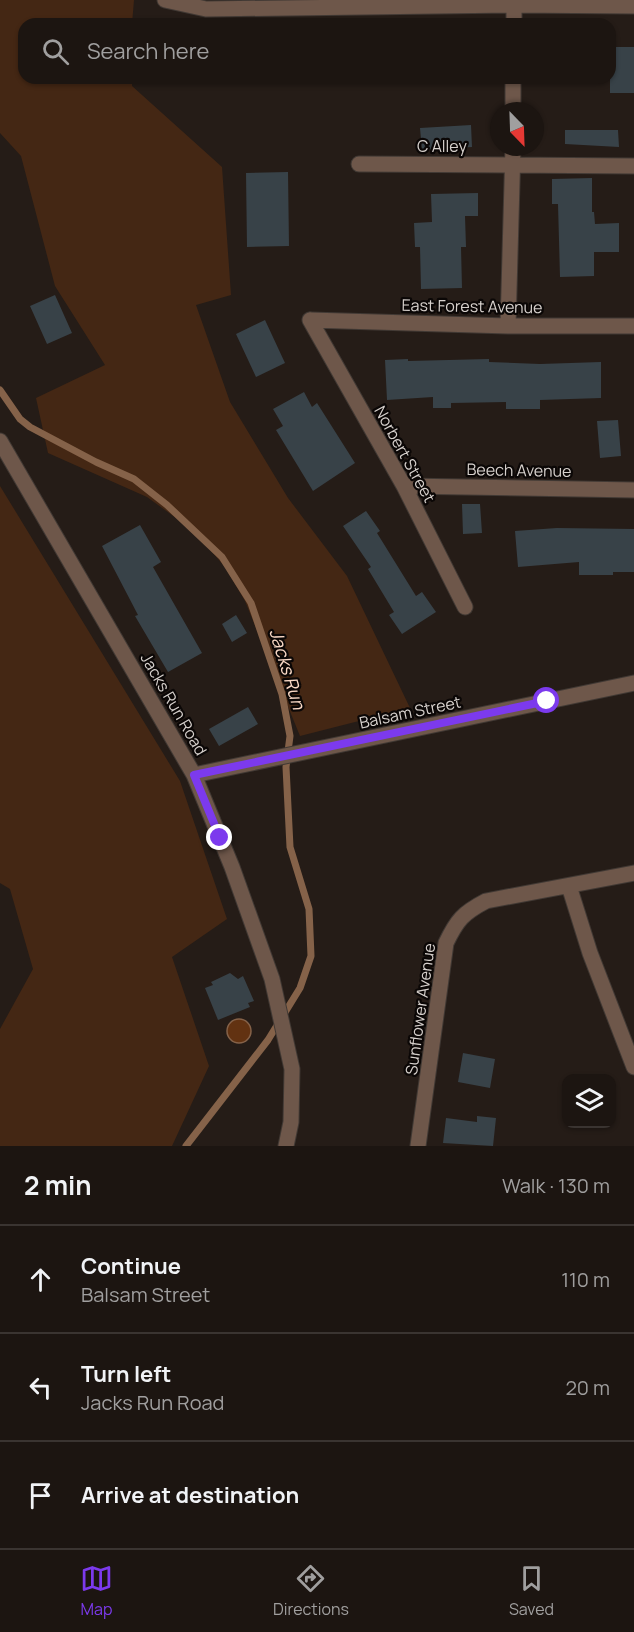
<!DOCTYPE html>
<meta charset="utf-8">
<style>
:root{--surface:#1c1511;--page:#251e1a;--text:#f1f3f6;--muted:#a09f9f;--line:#3a3431;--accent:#7c3aed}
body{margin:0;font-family:Manrope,sans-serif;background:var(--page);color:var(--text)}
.controls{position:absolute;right:18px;bottom:18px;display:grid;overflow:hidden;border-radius:12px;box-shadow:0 2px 4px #0004}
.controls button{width:54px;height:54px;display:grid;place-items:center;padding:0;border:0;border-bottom:2px solid var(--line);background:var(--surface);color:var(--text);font:30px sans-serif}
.compass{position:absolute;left:490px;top:102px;width:54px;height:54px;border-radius:50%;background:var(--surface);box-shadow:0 2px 4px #0004;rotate:157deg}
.stop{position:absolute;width:18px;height:18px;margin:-14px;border:4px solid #7c3aed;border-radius:50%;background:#fff}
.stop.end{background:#7c3aed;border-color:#fff;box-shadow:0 2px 6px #0008}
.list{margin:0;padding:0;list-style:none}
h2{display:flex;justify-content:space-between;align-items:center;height:78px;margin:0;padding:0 24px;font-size:26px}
h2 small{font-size:20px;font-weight:400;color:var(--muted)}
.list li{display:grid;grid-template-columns:39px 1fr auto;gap:18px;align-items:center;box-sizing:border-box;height:108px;padding:0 24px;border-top:2px solid var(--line)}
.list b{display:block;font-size:22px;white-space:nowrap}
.list p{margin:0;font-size:20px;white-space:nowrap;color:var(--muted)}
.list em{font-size:20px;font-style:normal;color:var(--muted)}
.icon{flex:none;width:33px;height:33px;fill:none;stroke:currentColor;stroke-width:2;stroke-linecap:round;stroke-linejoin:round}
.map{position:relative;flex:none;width:634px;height:1146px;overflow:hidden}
.search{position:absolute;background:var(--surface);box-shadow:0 2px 4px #0004;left:18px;right:18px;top:18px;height:66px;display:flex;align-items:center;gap:15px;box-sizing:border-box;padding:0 21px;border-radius:18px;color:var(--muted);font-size:22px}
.sheet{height:402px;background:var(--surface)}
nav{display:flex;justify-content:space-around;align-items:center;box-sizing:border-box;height:84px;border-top:2px solid var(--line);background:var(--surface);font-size:16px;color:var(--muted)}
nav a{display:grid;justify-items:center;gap:3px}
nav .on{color:var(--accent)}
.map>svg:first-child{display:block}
</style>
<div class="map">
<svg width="634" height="1146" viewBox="0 0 634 1146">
<rect width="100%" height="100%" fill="#251c17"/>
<path fill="#442714" d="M0,0H134L132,24H24V78H132V86L222,167L231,295L196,305L230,402L288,498L347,576L410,708L300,736L245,601L225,567L194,531L147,497L48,453L36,398L105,365L55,286L21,156L0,133Z
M0,486L180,781L227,919L172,957L209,1066L172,1146H0V1029L33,969L10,889L0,883Z"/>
<path fill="#623211" stroke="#856249" stroke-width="1.5" d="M227 1031a12 12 0 1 1 24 0a12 12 0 1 1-24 0Z"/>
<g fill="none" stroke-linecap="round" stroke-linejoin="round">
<path stroke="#856249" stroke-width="7" d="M0,390L20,419L30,427L96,462L134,479L167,505L222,557L251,603L282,694L290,736L286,767L290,847L309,909L311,956L300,988L268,1040L186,1146"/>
</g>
<path fill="#384248" d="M610,47H634V93H610Z
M471,125L472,147L422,150L420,128Z
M565,130H618L619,147L565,144Z
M288,172L289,246L247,247L246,173Z
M592,178V212H594L595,224L619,223V252H594V276L560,277L558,204H552V179Z
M478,193V216H465L466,247H461L462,288L421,289L420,247H415L414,223L432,222L431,194Z
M55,295L72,333L47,344L30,306Z
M265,320L285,363L256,377L236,334Z
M408,359V361L489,359V362L540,364L601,362V398L540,400V409H506V402L451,403V408H433V397L387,400L385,360Z
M304,392L312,407L317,403L355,463L313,491L276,430L283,426L273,409Z
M618,420L621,456L600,458L597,421Z
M462,504H480L482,533L463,534Z
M366,511L380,531L377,533L416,596L422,592L436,612L402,634L389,615L394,612L368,569L371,567L343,526Z
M140,525L161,562L153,567L202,653L168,672L135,616L138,615L102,546Z
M557,528L634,529V572H613V575H579V562L518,567L515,531Z
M236,615L247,633L232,642L222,624Z
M248,707L258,724L219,746L209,729Z
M230,973L238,979L243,976L254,1001L248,1003L250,1007L218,1020L205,988L213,985L211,982Z
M463,1053L495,1059L490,1088L458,1082Z
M477,1116L496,1118L493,1146L443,1143L446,1118L477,1122Z"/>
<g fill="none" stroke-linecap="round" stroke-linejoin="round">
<g stroke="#413934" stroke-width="17">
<path id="minor" d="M165,0L206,9L514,5L634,6
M514,24V0
M513,111V78
M359,164L634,166
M310,320L404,486L465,607
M310,320L508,326H634
M508,326L513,147
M0,441L194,775L232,867L272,979L292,1069L291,1122L286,1146
M404,486L634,490
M194,775L634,683
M569,886L590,953L634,1067
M418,1146L446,943C457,920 463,913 486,901L634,873"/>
</g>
<use href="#minor" stroke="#6e574a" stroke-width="15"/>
</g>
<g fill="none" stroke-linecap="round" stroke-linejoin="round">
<path stroke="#7c3aed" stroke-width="8" d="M220,838L194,775L547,701"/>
</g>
<g text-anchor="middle" stroke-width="4.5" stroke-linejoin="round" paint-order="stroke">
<g font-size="16" fill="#d7d1cd" stroke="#0b0706">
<text x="442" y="152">C Alley</text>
<text transform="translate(472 306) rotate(1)" y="6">East Forest Avenue</text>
<text transform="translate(405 454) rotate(61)" y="6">Norbert Street</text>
<text transform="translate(519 470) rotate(1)" y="6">Beech Avenue</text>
<text transform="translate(174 704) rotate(60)" y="6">Jacks Run Road</text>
<text transform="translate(410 712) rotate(-12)" y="6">Balsam Street</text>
<text transform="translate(420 1009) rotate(-82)" y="6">Sunflower Avenue</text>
</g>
<g font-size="18" font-style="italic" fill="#fad9c6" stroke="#0b0706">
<text transform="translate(287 669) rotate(73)" y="6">Jacks Run</text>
</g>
</g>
</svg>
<div class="controls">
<button><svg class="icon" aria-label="layers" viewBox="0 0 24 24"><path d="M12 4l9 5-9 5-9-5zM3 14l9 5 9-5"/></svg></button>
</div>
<svg class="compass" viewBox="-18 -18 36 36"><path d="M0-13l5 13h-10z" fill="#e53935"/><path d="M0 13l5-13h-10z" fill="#a09f9f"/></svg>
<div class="stop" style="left:547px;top:701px"></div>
<div class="stop end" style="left:220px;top:838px"></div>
<div class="search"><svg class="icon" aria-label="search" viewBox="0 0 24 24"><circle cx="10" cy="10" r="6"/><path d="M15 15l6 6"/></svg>Search here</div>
</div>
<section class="sheet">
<h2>2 min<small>Walk · 130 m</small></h2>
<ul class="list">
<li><svg class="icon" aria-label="ahead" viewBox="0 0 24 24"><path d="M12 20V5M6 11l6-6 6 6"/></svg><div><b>Continue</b><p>Balsam Street</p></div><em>110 m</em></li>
<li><svg class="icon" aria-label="left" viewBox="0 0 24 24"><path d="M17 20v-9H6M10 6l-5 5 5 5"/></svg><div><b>Turn left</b><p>Jacks Run Road</p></div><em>20 m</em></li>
<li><svg class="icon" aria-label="arrive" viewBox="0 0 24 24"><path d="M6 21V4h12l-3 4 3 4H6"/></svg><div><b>Arrive at destination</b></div></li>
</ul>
</section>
<nav>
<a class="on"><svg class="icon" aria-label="map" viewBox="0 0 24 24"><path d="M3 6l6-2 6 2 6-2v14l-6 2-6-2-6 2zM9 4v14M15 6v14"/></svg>Map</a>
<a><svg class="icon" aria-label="directions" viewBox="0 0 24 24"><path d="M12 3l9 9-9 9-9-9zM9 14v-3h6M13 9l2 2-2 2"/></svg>Directions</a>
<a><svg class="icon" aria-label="saved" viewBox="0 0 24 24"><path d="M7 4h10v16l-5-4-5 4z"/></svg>Saved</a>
</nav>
